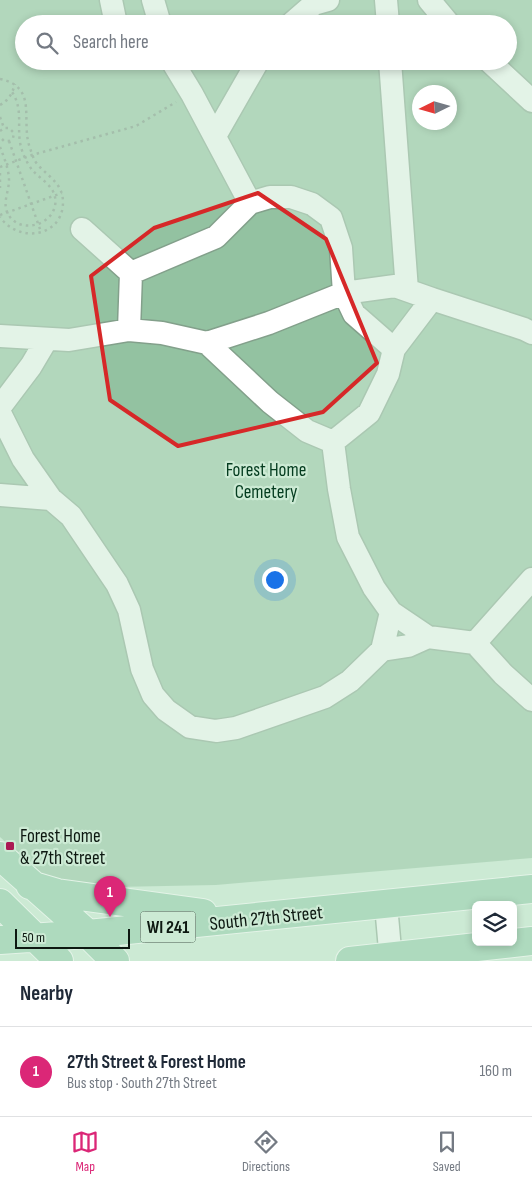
<!DOCTYPE html>
<meta charset="utf-8">
<style>
:root{--surface:#fff;--page:#f2f2f3;--text:#1f2937;--muted:#747a83;--line:#e0e1e3;--accent:#db2777}
body{margin:0;font-family:"Sofia Sans Condensed",sans-serif;background:var(--page);color:var(--text)}
.controls{position:absolute;right:15px;bottom:15px;display:grid;overflow:hidden;border-radius:8px;box-shadow:0 2px 8px #0003}
.controls button{width:45px;height:45px;display:grid;place-items:center;padding:0;border:0;border-bottom:1px solid var(--line);background:var(--surface);color:var(--text);font:25px sans-serif}
.compass{position:absolute;left:412px;top:85px;width:45px;height:45px;border-radius:50%;background:var(--surface);box-shadow:0 2px 8px #0003;rotate:265deg}
.scale{position:absolute;left:15px;bottom:12px;width:115px;box-sizing:border-box;padding-left:5px;border:2px solid #0d1811;border-top:0;font-size:14px;line-height:18px;white-space:nowrap;color:#0d1811;-webkit-text-stroke:4px #ccead4;paint-order:stroke}
.you{position:absolute;left:274px;top:579px;width:18px;height:18px;margin:-12px;border:4px solid #fff;border-radius:50%;background:#1a73e8;box-shadow:0 0 0 8px #1a73e833}
.badge{display:grid;place-items:center;width:32px;height:32px;border-radius:50%;background:var(--accent);color:#fff;font-size:16px;font-weight:700}
.pin{position:absolute;translate:-50% -41px;filter:drop-shadow(0 1px 2px #0008)}
.pin::after{content:'';position:absolute;top:26px;width:18px;height:15px;background:inherit;clip-path:polygon(0 0,100% 0,50% 100%)}
.list{margin:0;padding:0;list-style:none}
h2{display:flex;justify-content:space-between;align-items:center;height:65px;margin:0;padding:0 20px;font-size:21px}
h2 small{font-size:16px;font-weight:400;color:var(--muted)}
.list li{display:grid;grid-template-columns:32px 1fr auto;gap:15px;align-items:center;box-sizing:border-box;height:90px;padding:0 20px;border-top:1px solid var(--line)}
.list b{display:block;font-size:19px;white-space:nowrap}
.list p{margin:0;font-size:16px;white-space:nowrap;color:var(--muted)}
.list em{font-size:16px;font-style:normal;color:var(--muted)}
.icon{flex:none;width:28px;height:28px;fill:none;stroke:currentColor;stroke-width:2;stroke-linecap:round;stroke-linejoin:round}
.map{position:relative;flex:none;width:532px;height:961px;overflow:hidden}
.search{position:absolute;background:var(--surface);box-shadow:0 2px 8px #0003;left:15px;right:15px;top:15px;height:55px;display:flex;align-items:center;gap:12px;box-sizing:border-box;padding:0 18px;border-radius:28px;color:var(--muted);font-size:19px}
.sheet{height:155px;background:var(--surface)}
nav{display:flex;justify-content:space-around;align-items:center;box-sizing:border-box;height:70px;border-top:1px solid var(--line);background:var(--surface);font-size:14px;color:var(--muted)}
nav a{display:grid;justify-items:center;gap:2px}
nav .on{color:var(--accent)}
.map>svg:first-child{display:block}
</style>
<div class="map">
<svg width="532" height="961" viewBox="0 0 532 961">
<rect width="100%" height="100%" fill="#ccead4"/>
<path fill="#93c2a1" fill-rule="evenodd" d="M0,0H532V858L216,885L64,888L48,880L0,837ZM24,24H508V61H24ZM420,92H450V122H420Z"/>
<g fill="none" stroke-linecap="round" stroke-linejoin="round">
<g stroke="#83a08b" stroke-width="25">
<path id="minor" d="M111,0L116,24
M153,0L160,24
M386,0L388,24
M429,0L449,24
M291,24L314,4L328,0
M390,61L407,290
M489,61L532,101
M215,136L258,61
M82,229L131,273
M0,336L69,340L129,330L131,273L216,237L250,203L192,94L172,61
M207,343L269,323L344,293L341,248L331,218L312,204L291,197H270L250,203
M394,349L432,299L524,329L532,333
M0,407L31,366L47,339
M0,413L23,459L51,499L0,495
M333,442L369,413L388,374L394,349L354,314L344,293L395,286L432,299
M51,499L71,516L117,584L129,610L142,669L153,695L166,710L190,727L216,731L236,728L325,697L350,681L382,650L391,612L374,588L348,537L339,489L333,442L307,431L270,402L207,343L162,333L129,330
M391,612L428,637L475,643L532,579
M475,643L503,674L532,700
M382,650L408,646L428,637
M386,905L391,961"/>
</g>
<g stroke="#fff" stroke-width="30">
<path id="major" d="M0,856L88,934L115,961
M30,885L57,893L203,913
M0,903L59,961
M0,940L88,934L532,889
M350,961L532,941"/>
</g>
<path stroke="#748a7b" stroke-width="2.5" stroke-dasharray="2.5 4" stroke-linecap="butt" d="M0,79C39,87 20,121 30,148C32,154 34,161 38,165C49,177 63,184 63,202C63,237 19,244 0,217
M0,105C9,100 12,94 15,84
M0,117L4,128
M0,131L4,128H9L14,133L13,138L9,141H4L0,137
M9,141L41,232
M0,147C4,157 9,170 9,180C9,192 2,203 8,214C21,237 60,223 55,197C53,186 41,179 33,171C28,165 23,155 21,147C16,128 24,110 12,92
M0,167L32,155L136,126L176,102
M0,173V188
M0,215L62,193"/>
<use href="#minor" stroke="#fff" stroke-width="22"/>
<use href="#major" stroke="#8ac8a4" stroke-width="28"/>
</g>
<path d="M0 0H532V961H0ZM258,193L326,239L377,363L323,412L178,446L110,400L91,276L154,228Z" fill="#ccead4" fill-opacity=".55" fill-rule="evenodd"/>
<path fill="none" stroke="#d62828" stroke-width="4" stroke-linejoin="round" d="M258,193L326,239L377,363L323,412L178,446L110,400L91,276L154,228Z"/>
<rect fill="#ab1a54" stroke="#ccead4" stroke-width="2" x="5" y="841" width="10" height="10" rx="2.5"/>
<g text-anchor="middle" stroke-width="4.5" stroke-linejoin="round" paint-order="stroke">
<rect fill="#ccead4" stroke="#46574c" stroke-width="1" x="140.5" y="911.5" width="55" height="31" rx="4"/>
<g font-size="18" font-weight="bold" fill="#0d1811">
<text x="168" y="933">WI 241</text>
</g>
<g font-size="19" fill="#043c1f" stroke="#ccead4">
<text x="266" y="476">Forest Home<tspan x="266" dy="22">Cemetery</tspan></text>
</g>
<g font-size="19" fill="#0d1811" stroke="#ccead4" text-anchor="start">
<text x="20" y="842">Forest Home<tspan x="20" dy="22">&amp; 27th Street</tspan></text>
</g>
<g font-size="19" fill="#0d1811" stroke="#ccead4">
<text transform="translate(266 917) rotate(-6)" y="7">South 27th Street</text>
</g>
</g>
</svg>
<div class="controls">
<button><svg class="icon" aria-label="layers" viewBox="0 0 24 24"><path d="M12 4l9 5-9 5-9-5zM3 14l9 5 9-5"/></svg></button>
</div>
<svg class="compass" viewBox="-18 -18 36 36"><path d="M0-13l5 13h-10z" fill="#e53935"/><path d="M0 13l5-13h-10z" fill="#747a83"/></svg>
<div class="scale">50 m</div>
<div class="you"></div>
<div class="pin badge" style="left:110px;top:917px">1</div>
<div class="search"><svg class="icon" aria-label="search" viewBox="0 0 24 24"><circle cx="10" cy="10" r="6"/><path d="M15 15l6 6"/></svg>Search here</div>
</div>
<section class="sheet">
<h2>Nearby<small></small></h2>
<ul class="list">
<li><span class="badge">1</span><div><b>27th Street &amp; Forest Home</b><p>Bus stop · South 27th Street</p></div><em>160 m</em></li>
</ul>
</section>
<nav>
<a class="on"><svg class="icon" aria-label="map" viewBox="0 0 24 24"><path d="M3 6l6-2 6 2 6-2v14l-6 2-6-2-6 2zM9 4v14M15 6v14"/></svg>Map</a>
<a><svg class="icon" aria-label="directions" viewBox="0 0 24 24"><path d="M12 3l9 9-9 9-9-9zM9 14v-3h6M13 9l2 2-2 2"/></svg>Directions</a>
<a><svg class="icon" aria-label="saved" viewBox="0 0 24 24"><path d="M7 4h10v16l-5-4-5 4z"/></svg>Saved</a>
</nav>
